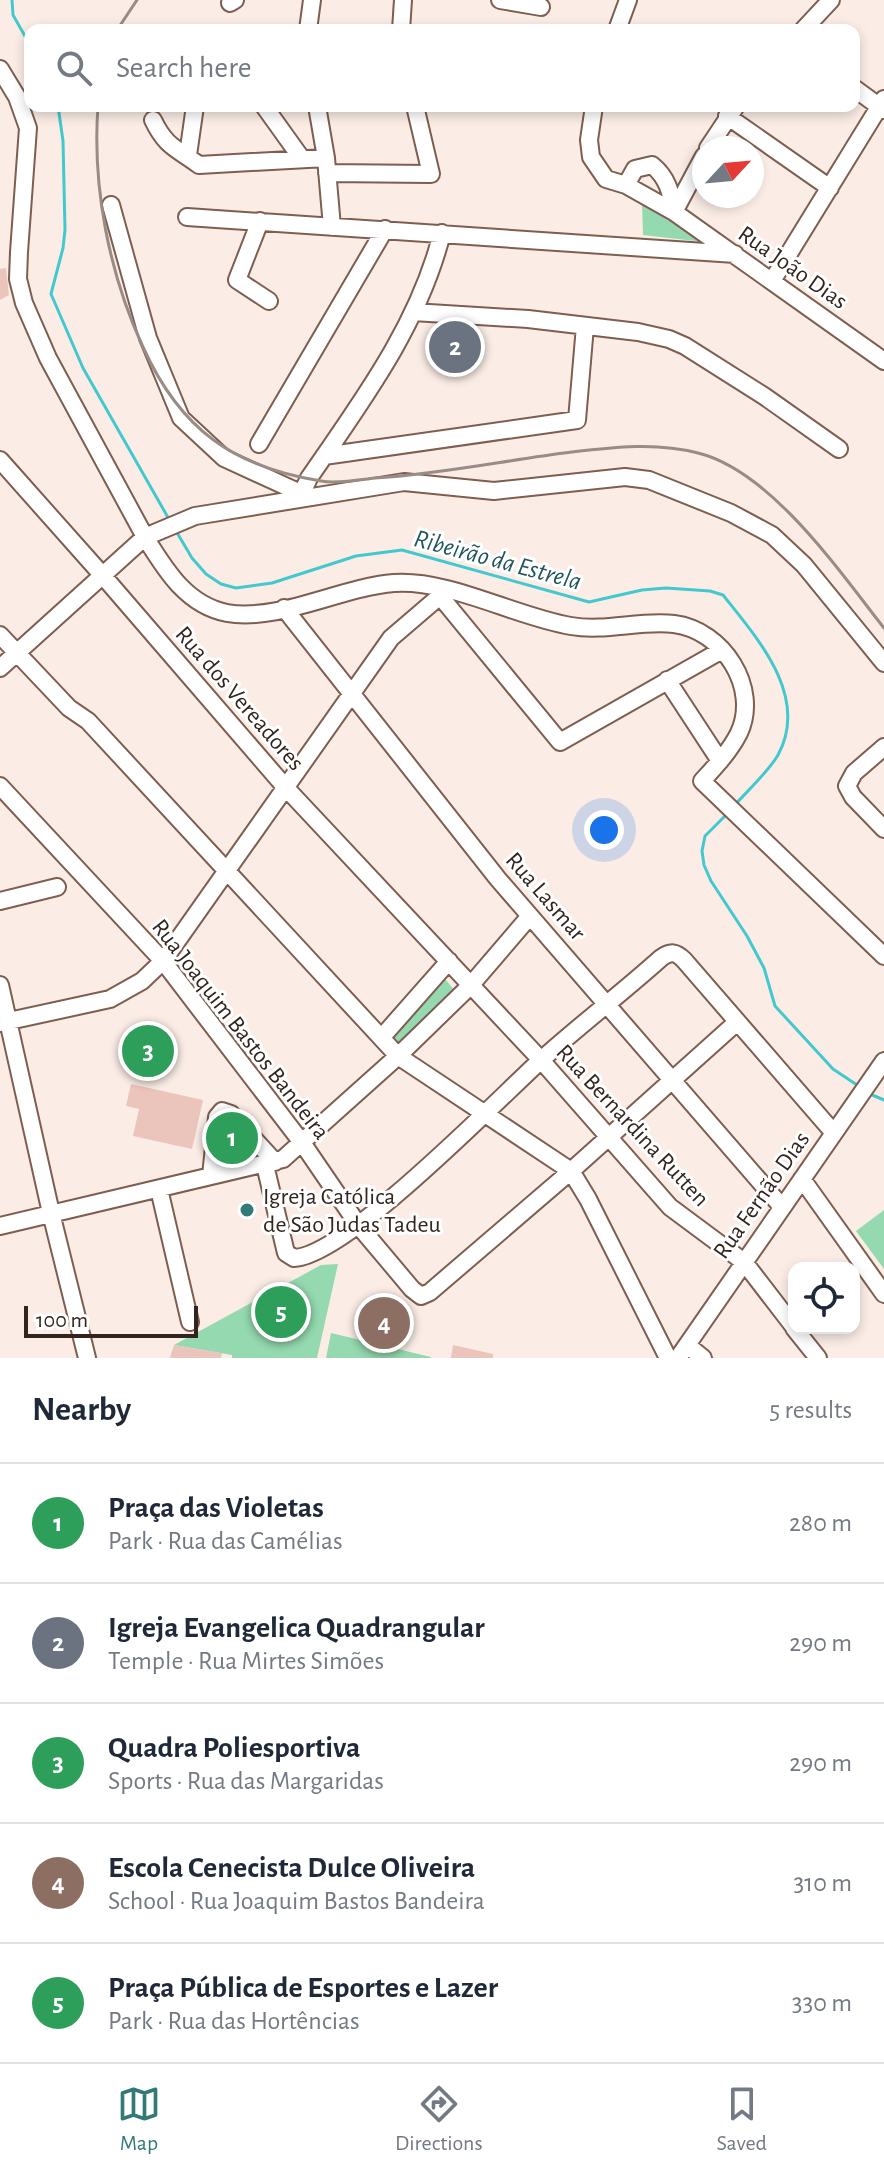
<!DOCTYPE html>
<meta charset="utf-8">
<style>
:root{--surface:#fff;--page:#f2f2f3;--text:#1f2937;--muted:#747a83;--line:#e0e1e3;--accent:#317a78}
body{margin:0;font-family:"Alegreya Sans",sans-serif;background:var(--page);color:var(--text)}
.controls{position:absolute;right:24px;bottom:24px;display:grid;overflow:hidden;border-radius:16px;box-shadow:0 4px 12px #0003}
.controls button{width:72px;height:72px;display:grid;place-items:center;padding:0;border:0;border-bottom:2px solid var(--line);background:var(--surface);color:var(--text);font:40px sans-serif}
.compass{position:absolute;left:692px;top:136px;width:72px;height:72px;border-radius:50%;background:var(--surface);box-shadow:0 4px 12px #0003;rotate:64deg}
.scale{position:absolute;left:24px;bottom:20px;width:174px;box-sizing:border-box;padding-left:8px;border:4px solid #32241e;border-top:0;font-size:22px;line-height:28px;white-space:nowrap;color:#32241e;-webkit-text-stroke:6px #fff;paint-order:stroke}
.you{position:absolute;left:604px;top:830px;width:28px;height:28px;margin:-20px;border:6px solid #fff;border-radius:50%;background:#1a73e8;box-shadow:0 0 0 12px #1a73e833}
.badge{display:grid;place-items:center;width:52px;height:52px;border-radius:50%;background:var(--accent);color:#fff;font-size:26px;font-weight:700}
.pin{position:absolute;translate:-50% -50%;border:4px solid #fff;box-shadow:0 2px 8px #0006}
.list{margin:0;padding:0;list-style:none}
h2{display:flex;justify-content:space-between;align-items:center;height:104px;margin:0;padding:0 32px;font-size:34px}
h2 small{font-size:26px;font-weight:400;color:var(--muted)}
.list li{display:grid;grid-template-columns:52px 1fr auto;gap:24px;align-items:center;box-sizing:border-box;height:120px;padding:0 32px;border-top:2px solid var(--line)}
.list b{display:block;font-size:30px;white-space:nowrap}
.list p{margin:0;font-size:26px;white-space:nowrap;color:var(--muted)}
.list em{font-size:26px;font-style:normal;color:var(--muted)}
.icon{flex:none;width:44px;height:44px;fill:none;stroke:currentColor;stroke-width:2;stroke-linecap:round;stroke-linejoin:round}
.map{position:relative;flex:none;width:884px;height:1358px;overflow:hidden}
.search{position:absolute;background:var(--surface);box-shadow:0 4px 12px #0003;left:24px;right:24px;top:24px;height:88px;display:flex;align-items:center;gap:20px;box-sizing:border-box;padding:0 28px;border-radius:16px;color:var(--muted);font-size:30px}
.sheet{height:704px;background:var(--surface)}
nav{display:flex;justify-content:space-around;align-items:center;box-sizing:border-box;height:112px;border-top:2px solid var(--line);background:var(--surface);font-size:22px;color:var(--muted)}
nav a{display:grid;justify-items:center;gap:4px}
nav .on{color:var(--accent)}
.map>svg:first-child{display:block}
</style>
<div class="map">
<svg width="884" height="1358" viewBox="0 0 884 1358">
<rect width="100%" height="100%" fill="#fbede6"/>
<path fill="#94d9af" d="M642,203L657,209L704,242L643,235Z
M445,979L456,992L399,1049L391,1038Z
M128,1030L174,1037L168,1073L123,1065Z
M224,1121L260,1154V1159L221,1165L217,1161Z
M884,1210V1269L856,1231Z
M338,1264L317,1358H232V1355L174,1345L321,1265Z
M331,1333L431,1357V1358H326Z"/>
<g fill="none" stroke-linecap="round" stroke-linejoin="round">
<path stroke="#43c8ce" stroke-width="3" d="M12,0L13,15L30,45
M58,106L63,141L65,230L63,248L51,294L83,368L170,521
M176,531L192,558L206,574L221,584L236,588L272,583L356,556L402,550L589,602L642,590L666,588L710,591L723,595C757,638 810,696 778,755C769,771 747,791 734,806
M726,815L705,836L702,851L704,865L711,881L747,936L764,968L775,1006L833,1069L860,1087
M870,1094L884,1100"/>
</g>
<path fill="#ebc4bc" d="M6,268L9,295L0,300V269Z
M449,326L465,327L463,369L444,367Z
M131,1084L203,1100L192,1149L133,1136L139,1109L126,1106Z
M174,1345L222,1353L221,1358H170Z
M453,1345L493,1354V1358H451Z"/>
<g fill="none" stroke-linecap="round" stroke-linejoin="round">
<g stroke="#7d5e4f" stroke-width="20">
<path id="minor" d="M500,0L541,7
M230,3L235,0
M308,30L312,0
M401,30L403,0
M617,30L628,0
M803,30L831,0
M0,69L17,97L28,128L19,252L18,279L24,303L48,358L145,537C165,569 186,605 227,613C279,622 341,587 394,583C449,579 516,617 571,626C605,632 640,620 674,624C723,630 760,688 739,733C730,751 715,767 702,781L884,956
M854,88L884,110
M264,106L302,159
M317,106L326,158L332,227
M594,106L589,140L591,157L606,179L626,185L674,212L884,361
M727,116L830,188
M153,120C166,147 176,148 199,165L326,158
M708,148L736,106
M188,155L195,106
M327,173L431,174L415,106
M626,185L635,169L652,165C668,178 671,193 674,212
M111,205L148,338L181,418L224,458L296,491L300,497L309,478C362,401 419,325 442,233
M674,212L704,156
M187,217L735,254
M260,221L237,280L269,301
M772,281L884,99
M413,312L528,319L638,332L669,339L685,346L764,396L839,449
M259,444L385,229
M324,456L577,420L585,326
M0,460L104,577L286,788L541,1060L670,1207L744,1262L794,1327
M440,596L560,742L722,650
M284,608L498,879L782,1207
M0,635L69,708L88,721L398,1056L571,1171L588,1199L668,1358
M0,668L145,537L195,516L404,482L494,491L625,477L649,480L731,513L772,535L804,565L884,663
M667,680L720,761
M884,747L854,773L847,786L853,797L884,829
M0,786L163,961L303,1144L359,1226L412,1289L421,1296L430,1292L571,1171L737,1022
M0,901L57,887
M0,985L51,1213L87,1358
M0,1023L110,999L142,981L163,961L391,638L440,596L444,589
M382,1037L449,961
M265,1165L286,1253L294,1258C346,1256 495,1102 540,1061C580,1025 622,993 661,958C671,951 676,952 684,960L833,1132
M211,1176L217,1117L222,1111L231,1114L275,1162
M802,1179L884,1294
M159,1189L190,1322
M0,1226L283,1159L398,1056L470,986L530,916
M794,1328L818,1358
M687,1345L703,1358
M678,1358L884,1061"/>
</g>
<use href="#minor" stroke="#fff" stroke-width="16"/>
<path stroke="#998b85" stroke-width="3" d="M117,30L137,0
M98,106C92,186 109,274 143,347C180,429 233,467 321,481C338,484 358,480 375,478C442,474 506,460 572,452C614,447 657,442 698,453C771,471 839,571 884,628"/>
</g>
<circle fill="#317a78" stroke="#fff" stroke-width="3" cx="247" cy="1210" r="8"/>
<g text-anchor="middle" stroke-width="6" stroke-linejoin="round" paint-order="stroke">
<g font-size="24" fill="#32241e" stroke="#fff">
<text transform="translate(793 267) rotate(35)" y="8">Rua João Dias</text>
<text transform="translate(240 698) rotate(49)" y="8">Rua dos Vereadores</text>
<text transform="translate(546 896) rotate(49)" y="8">Rua Lasmar</text>
<text transform="translate(241 1029) rotate(52)" y="8">Rua Joaquim Bastos Bandeira</text>
<text transform="translate(633 1125) rotate(47)" y="8">Rua Bernardina Rutten</text>
<text transform="translate(761 1195) rotate(-55)" y="8">Rua Fernão Dias</text>
</g>
<g font-size="24" fill="#32241e" stroke="#fff" text-anchor="start">
<text x="263" y="1204">Igreja Católica<tspan x="263" dy="28">de São Judas Tadeu</tspan></text>
</g>
<g font-size="26" font-style="italic" fill="#1f5659" stroke="#fff">
<text transform="translate(498 559) rotate(15)" y="9">Ribeirão da Estrela</text>
</g>
</g>
</svg>
<div class="controls">
<button><svg class="icon" aria-label="locate" viewBox="0 0 24 24"><circle cx="12" cy="12" r="6"/><path d="M12 2v4M12 18v4M2 12h4M18 12h4"/></svg></button>
</div>
<svg class="compass" viewBox="-18 -18 36 36"><path d="M0-13l5 13h-10z" fill="#e53935"/><path d="M0 13l5-13h-10z" fill="#747a83"/></svg>
<div class="scale">100 m</div>
<div class="you"></div>
<div class="pin badge" style="left:232px;top:1138px;background:#2e9e5b">1</div>
<div class="pin badge" style="left:455px;top:347px;background:#6b7280">2</div>
<div class="pin badge" style="left:148px;top:1051px;background:#2e9e5b">3</div>
<div class="pin badge" style="left:384px;top:1323px;background:#8d6e63">4</div>
<div class="pin badge" style="left:281px;top:1312px;background:#2e9e5b">5</div>
<div class="search"><svg class="icon" aria-label="search" viewBox="0 0 24 24"><circle cx="10" cy="10" r="6"/><path d="M15 15l6 6"/></svg>Search here</div>
</div>
<section class="sheet">
<h2>Nearby<small>5 results</small></h2>
<ul class="list">
<li><span class="badge" style="background:#2e9e5b">1</span><div><b>Praça das Violetas</b><p>Park · Rua das Camélias</p></div><em>280 m</em></li>
<li><span class="badge" style="background:#6b7280">2</span><div><b>Igreja Evangelica Quadrangular</b><p>Temple · Rua Mirtes Simões</p></div><em>290 m</em></li>
<li><span class="badge" style="background:#2e9e5b">3</span><div><b>Quadra Poliesportiva</b><p>Sports · Rua das Margaridas</p></div><em>290 m</em></li>
<li><span class="badge" style="background:#8d6e63">4</span><div><b>Escola Cenecista Dulce Oliveira</b><p>School · Rua Joaquim Bastos Bandeira</p></div><em>310 m</em></li>
<li><span class="badge" style="background:#2e9e5b">5</span><div><b>Praça Pública de Esportes e Lazer</b><p>Park · Rua das Hortências</p></div><em>330 m</em></li>
</ul>
</section>
<nav>
<a class="on"><svg class="icon" aria-label="map" viewBox="0 0 24 24"><path d="M3 6l6-2 6 2 6-2v14l-6 2-6-2-6 2zM9 4v14M15 6v14"/></svg>Map</a>
<a><svg class="icon" aria-label="directions" viewBox="0 0 24 24"><path d="M12 3l9 9-9 9-9-9zM9 14v-3h6M13 9l2 2-2 2"/></svg>Directions</a>
<a><svg class="icon" aria-label="saved" viewBox="0 0 24 24"><path d="M7 4h10v16l-5-4-5 4z"/></svg>Saved</a>
</nav>
